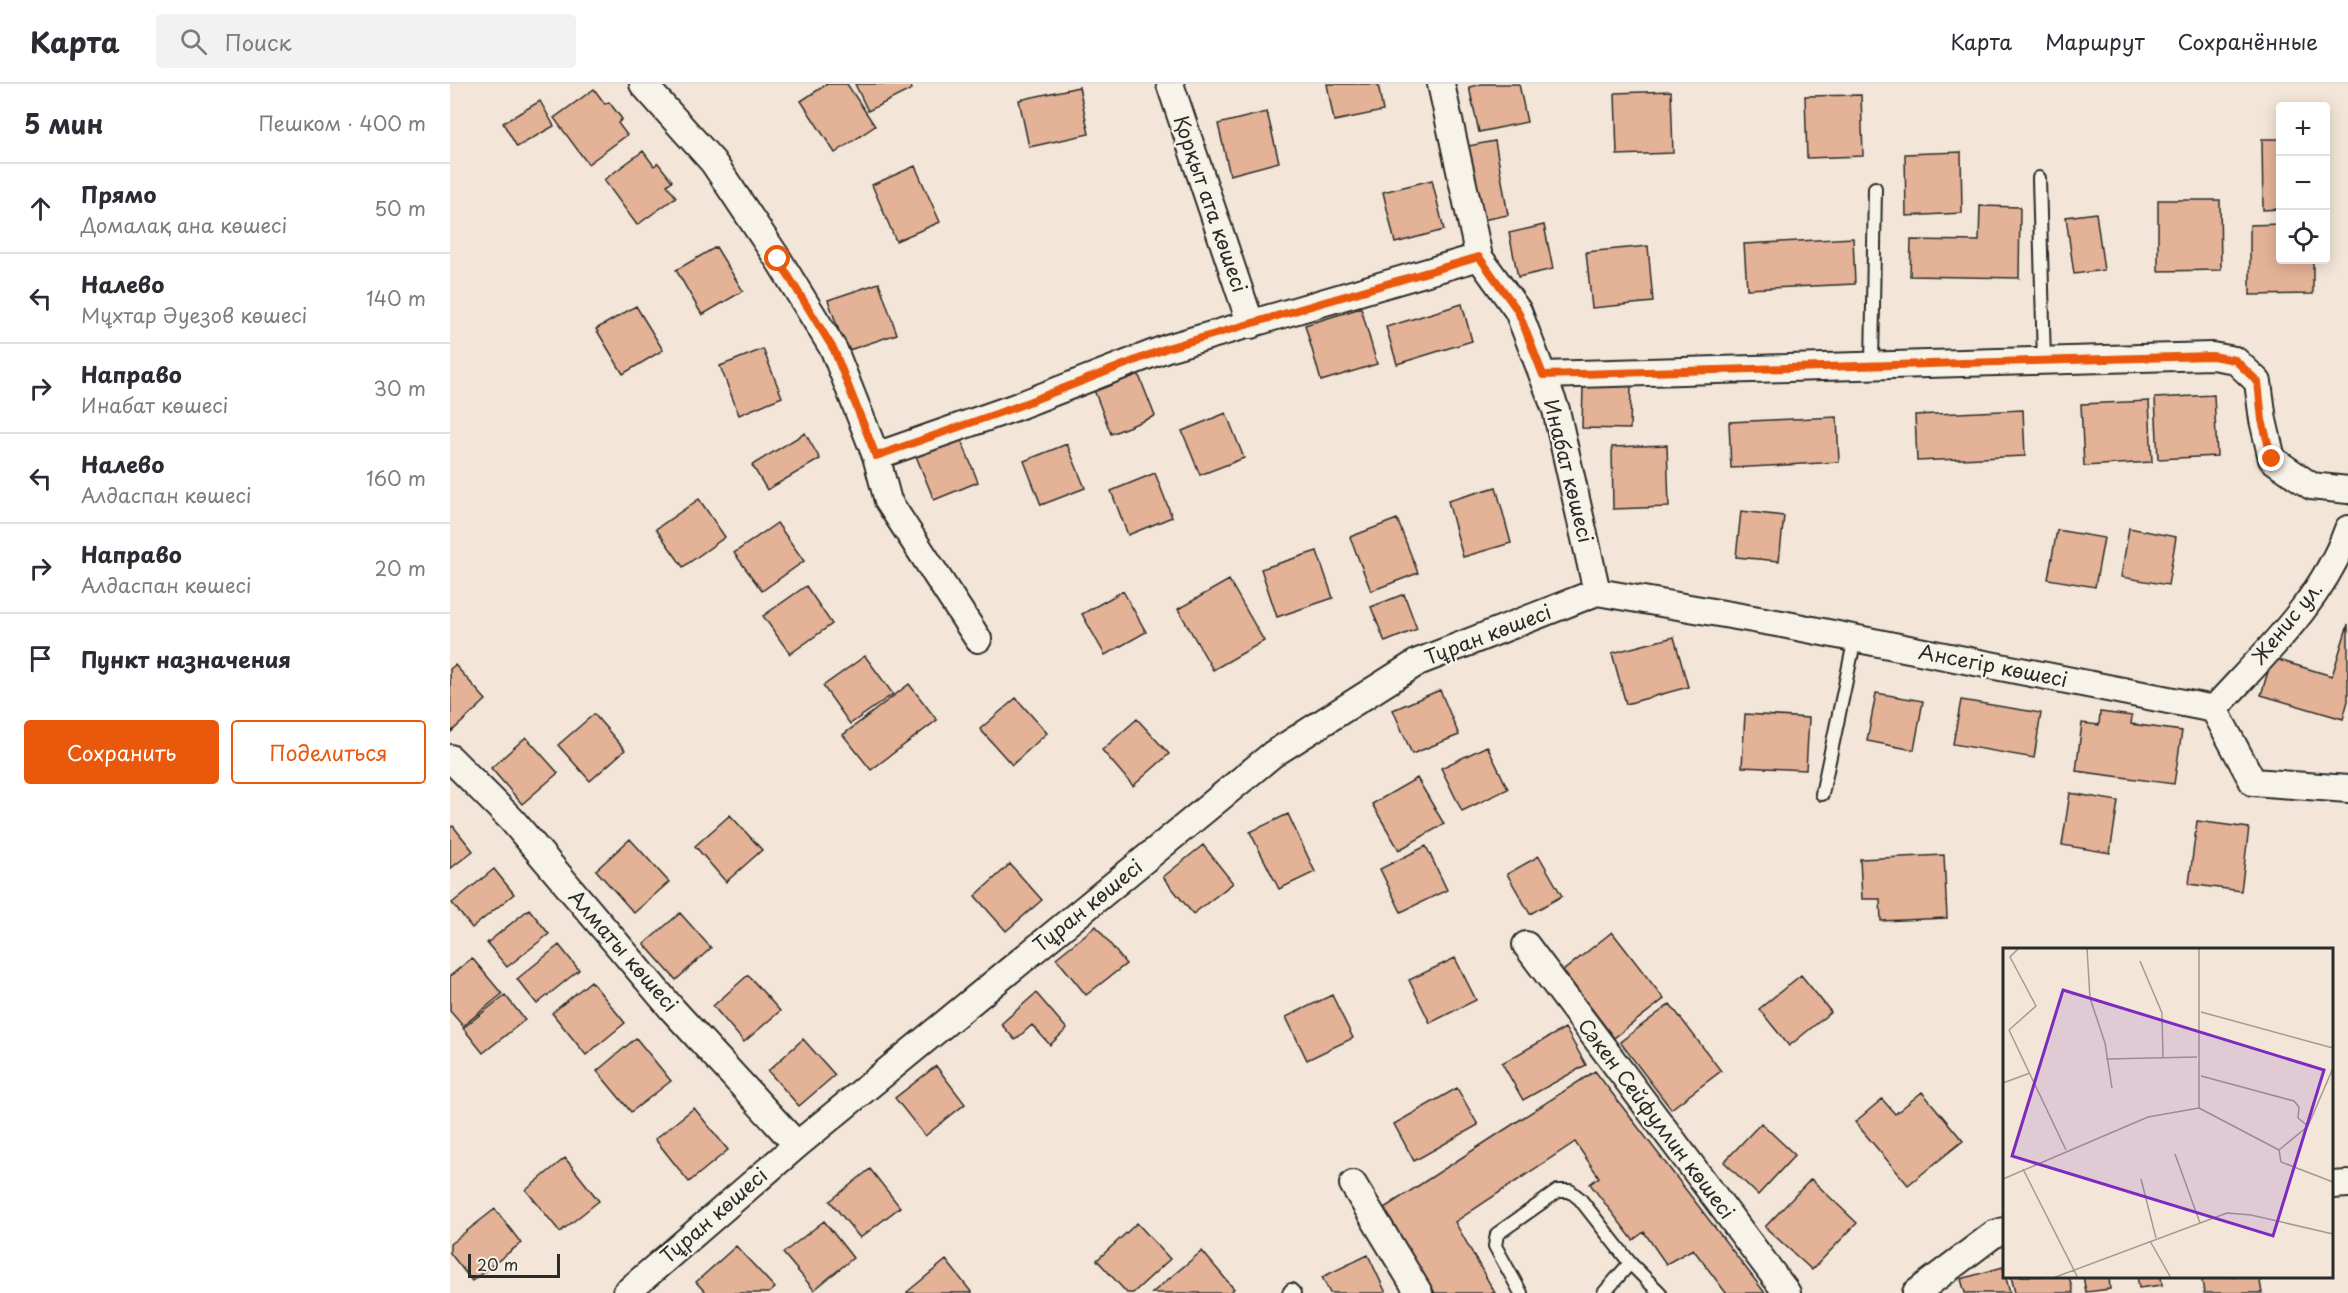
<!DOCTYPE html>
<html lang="ru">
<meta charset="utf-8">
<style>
:root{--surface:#fff;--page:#f2f2f3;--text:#2b2b33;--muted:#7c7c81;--line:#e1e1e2;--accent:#ea580c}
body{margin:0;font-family:"Playpen Sans",sans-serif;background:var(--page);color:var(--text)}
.controls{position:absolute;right:18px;top:18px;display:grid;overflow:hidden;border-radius:6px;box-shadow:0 3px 15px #0003}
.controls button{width:54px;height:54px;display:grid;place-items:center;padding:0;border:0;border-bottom:2px solid var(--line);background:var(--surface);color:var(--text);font:30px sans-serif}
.scale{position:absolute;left:18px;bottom:15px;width:92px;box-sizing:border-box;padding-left:6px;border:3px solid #2b2b2b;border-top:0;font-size:16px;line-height:21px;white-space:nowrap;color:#2b2b2b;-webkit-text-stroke:4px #f7f3e8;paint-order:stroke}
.stop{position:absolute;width:18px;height:18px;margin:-14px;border:4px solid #ea580c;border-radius:50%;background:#fff}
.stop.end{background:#ea580c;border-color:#fff;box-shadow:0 2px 6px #0008}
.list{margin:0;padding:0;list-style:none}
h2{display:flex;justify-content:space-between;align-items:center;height:78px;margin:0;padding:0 24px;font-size:26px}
h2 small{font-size:20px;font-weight:400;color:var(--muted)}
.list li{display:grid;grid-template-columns:39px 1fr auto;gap:18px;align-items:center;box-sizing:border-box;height:90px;padding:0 24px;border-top:2px solid var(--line)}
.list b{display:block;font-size:22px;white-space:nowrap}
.list p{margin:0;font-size:20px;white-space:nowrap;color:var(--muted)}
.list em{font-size:20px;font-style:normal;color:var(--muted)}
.actions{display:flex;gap:12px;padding:18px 24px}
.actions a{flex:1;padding:14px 0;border:2px solid var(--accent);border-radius:6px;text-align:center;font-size:21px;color:var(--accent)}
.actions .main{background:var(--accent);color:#fff}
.icon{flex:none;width:33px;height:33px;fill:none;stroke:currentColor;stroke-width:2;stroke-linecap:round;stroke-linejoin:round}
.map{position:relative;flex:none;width:1898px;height:1209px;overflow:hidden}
header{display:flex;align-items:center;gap:36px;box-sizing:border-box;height:84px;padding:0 30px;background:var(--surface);border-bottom:2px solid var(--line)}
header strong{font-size:28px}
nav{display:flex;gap:33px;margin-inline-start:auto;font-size:21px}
.search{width:420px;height:54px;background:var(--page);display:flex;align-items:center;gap:15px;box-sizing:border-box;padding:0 21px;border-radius:6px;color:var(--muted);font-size:22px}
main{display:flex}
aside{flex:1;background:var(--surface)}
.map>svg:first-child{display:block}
</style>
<header>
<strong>Карта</strong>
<div class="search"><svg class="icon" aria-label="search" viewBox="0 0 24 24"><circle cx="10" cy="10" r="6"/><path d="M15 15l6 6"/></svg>Поиск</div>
<nav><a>Карта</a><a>Маршрут</a><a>Сохранённые</a></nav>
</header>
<main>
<aside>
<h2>5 мин<small>Пешком · 400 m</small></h2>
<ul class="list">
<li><svg class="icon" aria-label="ahead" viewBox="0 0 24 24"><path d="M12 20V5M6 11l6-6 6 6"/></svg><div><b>Прямо</b><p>Домалақ ана көшесі</p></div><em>50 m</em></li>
<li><svg class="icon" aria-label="left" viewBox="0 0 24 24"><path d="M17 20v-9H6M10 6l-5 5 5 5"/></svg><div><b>Налево</b><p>Мұхтар Әуезов көшесі</p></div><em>140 m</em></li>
<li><svg class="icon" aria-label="right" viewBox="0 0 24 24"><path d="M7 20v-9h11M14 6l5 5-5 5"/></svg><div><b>Направо</b><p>Инабат көшесі</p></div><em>30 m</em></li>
<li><svg class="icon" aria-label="left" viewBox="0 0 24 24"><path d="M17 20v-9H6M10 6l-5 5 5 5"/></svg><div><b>Налево</b><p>Алдаспан көшесі</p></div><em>160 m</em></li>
<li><svg class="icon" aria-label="right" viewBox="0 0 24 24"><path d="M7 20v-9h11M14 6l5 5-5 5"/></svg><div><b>Направо</b><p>Алдаспан көшесі</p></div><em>20 m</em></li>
<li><svg class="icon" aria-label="arrive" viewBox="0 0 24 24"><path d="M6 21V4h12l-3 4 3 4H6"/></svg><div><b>Пункт назначения</b></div></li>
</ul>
<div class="actions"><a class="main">Сохранить</a><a>Поделиться</a></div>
</aside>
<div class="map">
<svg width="1898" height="1209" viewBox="0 0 1898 1209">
<rect width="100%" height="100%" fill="#f3e6d8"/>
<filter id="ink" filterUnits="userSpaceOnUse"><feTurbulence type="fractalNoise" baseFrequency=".0167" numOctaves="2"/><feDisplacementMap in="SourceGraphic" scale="12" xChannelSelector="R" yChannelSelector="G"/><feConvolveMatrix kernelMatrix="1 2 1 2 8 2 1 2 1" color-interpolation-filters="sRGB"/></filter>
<g filter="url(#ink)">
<path fill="#e4b296" stroke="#2b2b2b" stroke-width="1.5" d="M377,0H397L425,42L385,69L351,17Z
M405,0H460L462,5L418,27Z
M877,0H928L933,27L884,37Z
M1032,0H1069L1077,38L1029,48L1019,3Z
M629,3L639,50L579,63L569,16Z
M144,5L155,20L159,18L172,35L168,39L177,51L138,80L104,34Z
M1221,7L1223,69L1167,71L1165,9Z
M1411,11L1413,72L1357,74L1355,12Z
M90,17L104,42L67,63L53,39Z
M817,28L829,78L780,91L768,40Z
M1812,55H1830V125L1813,126Z
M1045,57L1058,131L1032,136L1018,62Z
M193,67L204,82L208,79L222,97L217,101L226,113L187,141L154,96Z
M1511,68L1512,129L1456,132L1455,70Z
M465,82L490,138L446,157L422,101Z
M982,96L994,146L945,159L933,108Z
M1708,116H1770L1771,186L1708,187Z
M1530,122L1570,123L1569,194L1460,192L1461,156L1529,157Z
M1646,129L1654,186L1624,190L1616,133Z
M1830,140V176H1863V210L1800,211V141Z
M1094,141L1103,185L1068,193L1059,149Z
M1403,154L1405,200L1297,205L1294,160Z
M1198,162L1203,218L1142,224L1136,168Z
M266,163L293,207L252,231L226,186Z
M429,199L447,250L396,267L378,216Z
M1012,220L1022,257L947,280L936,243Z
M186,222L213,266L173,290L146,245Z
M911,224L927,280L871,297L855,241Z
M313,265L332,313L289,331L270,282Z
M688,289L705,332L661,350L644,306Z
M1133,301L1181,302L1180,345L1132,344Z
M1764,311L1767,372L1708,375L1705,314Z
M1699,317L1702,378L1634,382L1631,320Z
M1573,326L1575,372L1467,377L1465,331Z
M776,329L794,374L750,391L732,347Z
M1387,333L1389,378L1281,384L1279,338Z
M355,349L370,375L317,406L302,381Z
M511,355L528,398L484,416L466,372Z
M617,360L635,404L591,421L574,377Z
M1217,361L1219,423L1163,425L1162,363Z
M705,389L722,433L678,451L661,407Z
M1046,403L1061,459L1013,473L998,417Z
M249,415L275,453L233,483L206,445Z
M1291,427L1334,432L1329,477L1286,473Z
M947,435L968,489L921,507L900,453Z
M327,439L354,477L312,507L284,469Z
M1679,444L1726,453L1718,501L1671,493Z
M1607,446L1654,454L1645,503L1598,495Z
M867,467L883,514L827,533L811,485Z
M779,496L814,557L763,586L728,525Z
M356,502L382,540L340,570L313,532Z
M673,507L696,548L655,571L632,530Z
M954,510L967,545L935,558L921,523Z
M1898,540V617L1893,635L1811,611L1822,574L1882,592Z
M1224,553L1238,603L1176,620L1162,569Z
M415,572L443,610L400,640L373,602Z
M5,581L36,616L1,648L0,585Z
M459,600L487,636L421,686L393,651Z
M990,606L1009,651L962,670L943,626Z
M1426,609L1473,617L1464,666L1417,657Z
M566,614L597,649L562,681L530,645Z
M1511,616L1591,629L1584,674L1503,660Z
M1650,628L1682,632L1681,640L1732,647L1724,700L1626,687L1632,639L1649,641Z
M144,630L175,666L140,697L108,661Z
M1295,630L1359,634L1356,686L1292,683Z
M687,635L719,670L683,702L652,666Z
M76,653L108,689L72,720L41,684Z
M1037,662L1058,705L1012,727L991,684Z
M967,694L994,740L949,766L922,720Z
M1620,709L1668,717L1660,769L1612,761Z
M838,730L865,788L829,805L800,748Z
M280,731L312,766L276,798L245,762Z
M1747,737L1799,744L1791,807L1739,800Z
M3,742L23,767L0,785V744Z
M180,755L219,798L184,829L146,786Z
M753,761L783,799L743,830L713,793Z
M976,762L997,806L951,828L930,785Z
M1494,771L1497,834L1431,837L1430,815H1412L1410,775Z
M1089,772L1112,812L1080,830L1057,790Z
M560,780L592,816L556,847L525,812Z
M44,785L64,810L22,844L2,819Z
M79,825L99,850L57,883L37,859Z
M230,829L261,864L226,896L194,860Z
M646,842L676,880L636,911L606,874Z
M1162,848L1214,915L1164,954L1113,887Z
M109,861L129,886L87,920L67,895Z
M22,874L52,910L13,942L0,927V892Z
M1005,874L1026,916L980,939L959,896Z
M298,891L330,927L294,958L263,922Z
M1351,891L1381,928L1339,962L1309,925Z
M141,897L175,939L136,971L102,929Z
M586,909L617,945L600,961L582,941L565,956L551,940Z
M55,911L75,936L33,969L13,944Z
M882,911L903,954L857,976L836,933Z
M1220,920L1271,987L1221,1025L1170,958Z
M1115,944L1136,981L1073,1016L1052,979Z
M186,954L221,997L181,1028L147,987Z
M353,955L385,991L349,1022L318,987Z
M486,982L515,1020L475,1052L445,1014Z
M1145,987L1315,1209H1276L1243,1165L1216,1180L1194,1148L1183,1156L1140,1100L1149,1093L1125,1058L1005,1138L1045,1209H985L934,1124Z
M1007,1004L1028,1041L964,1077L944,1040Z
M1472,1008L1513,1057L1458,1101L1405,1038L1432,1015L1445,1030Z
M244,1024L278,1066L239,1098L205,1055Z
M1311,1039L1345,1071L1308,1111L1274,1078Z
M115,1074L149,1117L110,1148L76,1106Z
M420,1085L450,1123L410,1154L380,1117Z
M1361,1095L1407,1139L1362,1186L1315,1143Z
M45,1125L71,1159L22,1197L0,1169V1160Z
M374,1137L403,1174L364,1206L333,1169Z
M687,1139L720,1175L683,1209H677L647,1176Z
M286,1162L325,1204L319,1209H256L246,1198Z
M752,1167L784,1205L779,1209H702Z
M918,1171L936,1209H880L872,1193Z
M496,1176L522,1209H457V1208Z
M1553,1183L1560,1209H1515L1511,1195Z
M1561,1192H1619L1623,1209H1565Z
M1633,1192H1659L1660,1205L1636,1208Z
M1687,1192H1711L1712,1201L1689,1204Z
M1773,1192H1809L1812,1209H1754L1752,1196Z"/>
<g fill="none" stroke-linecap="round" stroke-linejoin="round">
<g stroke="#2b2b2b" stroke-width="16">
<path id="lane" d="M1589,94L1594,277
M1422,282L1425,104
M1372,710L1405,554
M839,1209L841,1206L844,1209
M1071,1209L1045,1162L1047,1150L1108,1107H1120L1130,1115L1180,1179L1210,1209
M1154,1209L1180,1179"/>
</g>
<g stroke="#2b2b2b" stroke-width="30">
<path id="street" d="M193,0L263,78L328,175L384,266L426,372L438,417L528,555
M720,0L801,241
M991,0L1029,173L1068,227L1106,326L1147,508
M1093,291L1762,272L1785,276L1808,298L1813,336L1822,375L1861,402L1898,406
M426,372L563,324L717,264L1029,173
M1147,508L1332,540L1764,625
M1764,625C1814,570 1873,516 1898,445
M1764,625L1803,698L1898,705
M0,674L62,736L223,926L347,1061
M1076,861L1337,1209
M903,1100L969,1209
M1882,1101L1898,1100
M176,1209L347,1061L823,670L968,578L1147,508
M1466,1209L1544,1150L1554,1147"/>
</g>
<use href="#lane" stroke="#f7f3e8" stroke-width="12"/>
<use href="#street" stroke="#f7f3e8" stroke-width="26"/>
</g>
</g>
<g fill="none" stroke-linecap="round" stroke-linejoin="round" filter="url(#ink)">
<path stroke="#ea580c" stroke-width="8" d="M328,175L384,266L426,372L563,324L717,264L1029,173L1068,227L1093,291L1762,272L1785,276L1808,298L1812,336L1822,375"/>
</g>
<g text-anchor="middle" stroke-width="4.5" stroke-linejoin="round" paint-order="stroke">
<g font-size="20" fill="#2b2b2b" stroke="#f7f3e8">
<text transform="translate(760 120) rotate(71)" y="7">Қорқыт ата көшесі</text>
<text transform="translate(1118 387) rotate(76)" y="7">Инабат көшесі</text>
<text transform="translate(1837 539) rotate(-51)" y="7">Женис ул.</text>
<text transform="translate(1038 551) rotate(-21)" y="7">Тұран көшесі</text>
<text transform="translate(1543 582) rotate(11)" y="7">Ансегір көшесі</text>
<text transform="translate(638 822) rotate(-39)" y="7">Тұран көшесі</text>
<text transform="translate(173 867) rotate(49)" y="7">Алматы көшесі</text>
<text transform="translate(1206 1035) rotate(53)" y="7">Сәкен Сейфуллин көшесі</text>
<text transform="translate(264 1132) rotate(-41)" y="7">Тұран көшесі</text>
</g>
</g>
<g transform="translate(1553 864)">
<rect width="330" height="330" fill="#f3e6d8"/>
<path fill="none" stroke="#a39b93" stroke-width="1.5" d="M84,0L87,50L102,95L109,140M196,0V160M137,13L159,65L160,109M198,64L330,100M6,82L63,202M6,82L33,58L7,9L16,0M103,111L194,109M198,128L291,153L296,159L295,170L305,178M0,135L27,125M196,160L276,202M276,202L305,178L330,120M276,202L278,214L330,234M172,206L197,275M20,221L75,330M0,231L145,169L196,160M138,231L153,290M147,293L168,330M50,330L224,265L248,267L330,286"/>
<path fill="#7b2cbf" fill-opacity="0.15" stroke="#7b2cbf" stroke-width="3" d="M60,42L321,122L270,288L9,208Z"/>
<rect width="330" height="330" fill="none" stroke="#2b2b2b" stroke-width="3"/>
</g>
</svg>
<div class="controls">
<button>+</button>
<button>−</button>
<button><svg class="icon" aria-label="locate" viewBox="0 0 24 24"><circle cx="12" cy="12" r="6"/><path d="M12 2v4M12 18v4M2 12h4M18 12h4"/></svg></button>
</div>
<div class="scale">20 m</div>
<div class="stop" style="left:328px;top:175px"></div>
<div class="stop end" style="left:1822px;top:375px"></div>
</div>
</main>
